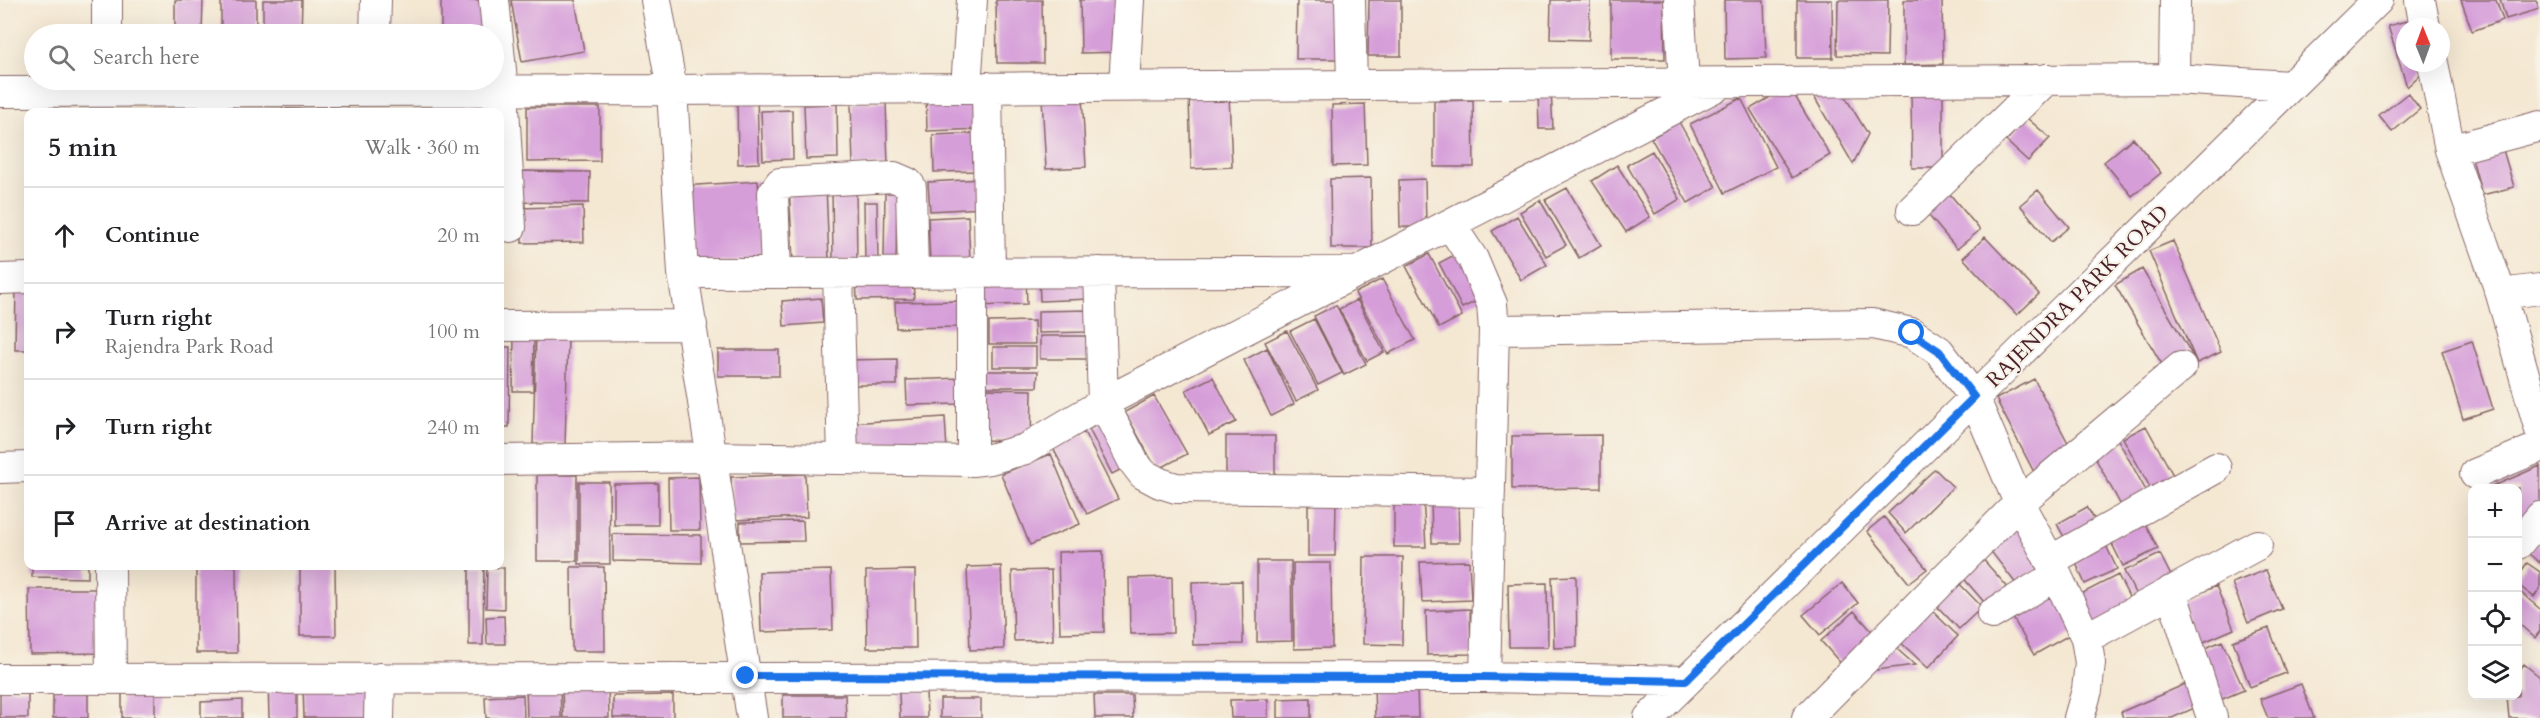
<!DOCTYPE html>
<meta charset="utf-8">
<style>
:root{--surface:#fff;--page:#f2f2f2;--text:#202124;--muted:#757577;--line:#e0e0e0}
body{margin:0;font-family:Cardo,serif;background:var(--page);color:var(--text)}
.controls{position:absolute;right:18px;bottom:18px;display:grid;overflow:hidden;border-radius:12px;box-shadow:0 6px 24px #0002}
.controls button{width:54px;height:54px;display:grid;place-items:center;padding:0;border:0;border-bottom:2px solid var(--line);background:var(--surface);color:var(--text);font:30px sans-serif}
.compass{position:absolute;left:2396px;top:18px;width:54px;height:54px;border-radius:50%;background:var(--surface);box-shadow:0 6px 24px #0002;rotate:359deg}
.stop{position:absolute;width:18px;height:18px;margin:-14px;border:4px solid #1a73e8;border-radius:50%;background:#fff}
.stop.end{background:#1a73e8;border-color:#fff;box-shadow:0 2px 6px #0008}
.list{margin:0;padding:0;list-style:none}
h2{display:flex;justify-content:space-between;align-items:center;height:78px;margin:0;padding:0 24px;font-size:26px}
h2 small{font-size:20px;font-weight:400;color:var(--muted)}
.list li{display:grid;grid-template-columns:39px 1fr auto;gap:18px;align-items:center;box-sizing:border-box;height:96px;padding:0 24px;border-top:2px solid var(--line)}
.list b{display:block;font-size:22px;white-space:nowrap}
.list p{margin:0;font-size:20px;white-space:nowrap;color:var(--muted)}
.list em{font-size:20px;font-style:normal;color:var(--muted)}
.icon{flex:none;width:33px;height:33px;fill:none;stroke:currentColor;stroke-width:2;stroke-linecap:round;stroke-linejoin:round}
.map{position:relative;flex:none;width:2540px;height:718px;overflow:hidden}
.search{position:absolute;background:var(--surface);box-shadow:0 6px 24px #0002;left:24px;top:24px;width:480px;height:66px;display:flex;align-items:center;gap:15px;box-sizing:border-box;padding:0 21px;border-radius:33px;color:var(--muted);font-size:22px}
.panel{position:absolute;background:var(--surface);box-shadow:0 6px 24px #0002;left:24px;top:108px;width:480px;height:462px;border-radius:12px}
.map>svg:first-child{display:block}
</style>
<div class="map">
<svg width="2540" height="718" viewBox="0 0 2540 718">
<rect width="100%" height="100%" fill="#f7f3e8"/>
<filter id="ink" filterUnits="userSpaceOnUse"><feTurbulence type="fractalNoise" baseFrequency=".0167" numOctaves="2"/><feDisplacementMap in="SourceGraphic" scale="12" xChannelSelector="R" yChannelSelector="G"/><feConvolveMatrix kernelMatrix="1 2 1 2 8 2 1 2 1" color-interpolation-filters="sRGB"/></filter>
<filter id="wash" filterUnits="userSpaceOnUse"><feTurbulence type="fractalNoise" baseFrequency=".008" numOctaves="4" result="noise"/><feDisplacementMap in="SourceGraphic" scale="24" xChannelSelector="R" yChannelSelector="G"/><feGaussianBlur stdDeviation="1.35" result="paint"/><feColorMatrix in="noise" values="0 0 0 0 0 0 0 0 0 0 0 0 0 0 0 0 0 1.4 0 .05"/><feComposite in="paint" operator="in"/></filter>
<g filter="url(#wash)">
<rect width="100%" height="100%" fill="#f4e8d3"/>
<g id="blocks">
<path fill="#d69ed9" d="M175,0H203L202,34H175Z
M221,0H256V34H221Z
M263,0H302L301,34H263Z
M441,0H488L491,34H441Z
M511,0H575L584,51L522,62Z
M996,0H1042L1043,63H997Z
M1080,0H1122L1123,52L1081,53Z
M1297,0H1338V59H1296Z
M1369,0H1401V56H1368Z
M1551,0H1590L1589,40L1550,39Z
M1611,0H1664L1665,59H1611Z
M1724,0H1764L1766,58L1725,59Z
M1797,0H1832L1833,58H1797Z
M1838,0H1888L1887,56L1837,55Z
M1904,0H1942L1943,64L1904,65Z
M2461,0H2496L2503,20L2472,31Z
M2500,0H2536L2539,9L2506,19Z
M2413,19L2415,27H2405V63H2425L2426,69L2407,87L2388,26Z
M1836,82L1868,134L1853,164L1813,95Z
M1789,86L1830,155L1792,178L1750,109Z
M1538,90H1551L1553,129H1539Z
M1911,92H1943V168H1912Z
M982,93L983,129L927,131L926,95Z
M2408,93L2420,109L2392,132L2379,116Z
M1082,95L1086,167L1046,169L1042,98Z
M1229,95L1232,167L1191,169L1189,96Z
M757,96L759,163L738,164L737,97Z
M1741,98L1776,167L1725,193L1690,124Z
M1473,100L1474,167H1434V101Z
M886,102L888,166H853L851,103Z
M837,104L838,158L806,159L804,105Z
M1365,104L1367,165L1333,166L1332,105Z
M527,107H600V161L527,162Z
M283,109V112H232V110Z
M286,109L363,110V112H286Z
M792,110L793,159L763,160L761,111Z
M2027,118L2050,138L2028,161L2006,141Z
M1679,122L1716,187L1688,203L1651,138Z
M982,133L983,171L934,172L933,135Z
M2133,138L2161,173L2132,196L2104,162Z
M2501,143L2514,187L2482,195L2470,151Z
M1652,151L1680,199L1655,214L1627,165Z
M1617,165L1650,217L1626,232L1592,181Z
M519,171L590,172L589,203L518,202Z
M1371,178L1372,248H1331L1330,179Z
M982,179L984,208L930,211L928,182Z
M1425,179L1426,227H1400L1399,180Z
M758,181L763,259L687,264L682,186Z
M826,185L829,260L793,261L789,186Z
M1943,186L1980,230L1957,249L1920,205Z
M1567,188L1601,245L1579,258L1545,200Z
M832,189H856L857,261H833Z
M2038,190L2069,227L2051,242L2020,205Z
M885,193H897L896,260L884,259Z
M1540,200L1566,245L1546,256L1520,212Z
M864,202H877L878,262H865Z
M583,206L584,242L522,243L521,208Z
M968,216L970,261L930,262L928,218Z
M1517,216L1547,265L1521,280L1492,231Z
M1985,237L2039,294L2017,315L1963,258Z
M2173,241L2221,352L2197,363L2149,251Z
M1464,250L1488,296L1462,308L1439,263Z
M1429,254L1462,316L1439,328L1406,266Z
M2142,269L2194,358L2167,373L2115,285Z
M913,274L914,299L857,300L856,275Z
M1088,276L1090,299L1040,301L1039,278Z
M1026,277L1027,304L979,306L978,278Z
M1382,279L1415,340L1388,354L1355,293Z
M16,284H28V350H15Z
M821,298L823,323L784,326L782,301Z
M1357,300L1384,352L1367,361L1339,309Z
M959,301V327L896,328L895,302Z
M1336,305L1366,364L1344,375L1314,316Z
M1090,310L1091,332L1038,333V311Z
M1314,319L1342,373L1318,385L1290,331Z
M1034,321L1035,344H989V322Z
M1287,331L1318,390L1296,401L1265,342Z
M536,336L568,337L565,445L533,444Z
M1040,336H1089L1088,359H1040Z
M514,337H534L533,391H513Z
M2472,341L2493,409L2463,419L2442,351Z
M500,347H510L509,427H500Z
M993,347H1036V367H993Z
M1267,348L1294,404L1271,416L1244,360Z
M718,350H779V376H718Z
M897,359V385H847V360Z
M982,371H1038L1037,387H982Z
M1213,377L1236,422L1209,435L1186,390Z
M962,378L963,404L907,405L906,380Z
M2034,379L2074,454L2035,474L1996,399Z
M981,389L1032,390L1031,441L980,440Z
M1154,396L1187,454L1157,470L1125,412Z
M945,417L947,451L852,456L850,423Z
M1109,419L1132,464L1112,474L1089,429Z
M2146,426L2179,486L2156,498L2123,438Z
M1084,432L1118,499L1087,514L1053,448Z
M1601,435V488L1512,489V436Z
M1226,436H1275V475H1226Z
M2116,436L2150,498L2124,511L2091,450Z
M1051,454L1080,524L1030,545L1001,474Z
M2540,466V503L2518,528V488H2489Z
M1935,469L1953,487L1906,533L1888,513Z
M805,474L807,517L732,520L731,477Z
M537,475H577V561H537Z
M699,477L700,530H669L668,478Z
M579,482H609L610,564H579Z
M658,483V525H614V484Z
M1458,494L1459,543H1432L1431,495Z
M1423,497L1426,547H1394V498Z
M1308,503H1336L1335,556H1308Z
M2087,507L2101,531L2070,548L2057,524Z
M1884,517L1927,569L1909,583L1867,531Z
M803,521L804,541L740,542V522Z
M2144,521L2158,549L2123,566L2109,538Z
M2014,523L2045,563L2017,585L1986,545Z
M613,534L701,535V563L613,561Z
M2103,539L2117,569L2085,584L2072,554Z
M2540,541V563L2529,554Z
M1103,551L1104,632L1060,633L1058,552Z
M2160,554L2175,584L2139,601L2124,571Z
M1980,556L2011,591L1990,609L1960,574Z
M1364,557H1403L1402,645L1363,644Z
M1257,561H1291L1292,641L1257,642Z
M1469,561L1471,600L1422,602L1420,562Z
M1293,563H1331L1332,648L1294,649Z
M2527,563L2540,572V589L2534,597L2518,585V576Z
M32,566H88V578L32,577Z
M196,566H236L237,653H196Z
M300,566H335L336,636H300Z
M1001,566L1004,649L970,650L967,567Z
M469,567H484L483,645H469Z
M487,567L504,568V609L486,608Z
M571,567H604L605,651H572Z
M831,570L833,630L761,632L759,572Z
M915,570L916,648H867L866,571Z
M1051,570L1053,640L1014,641L1012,571Z
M2266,570L2282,609L2248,623L2232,583Z
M2118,575L2134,607L2096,627L2079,595Z
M1576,576L1577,647L1554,648L1552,577Z
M1172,577L1173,633L1130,634L1129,578Z
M1955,579L1982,607L1959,629L1932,601Z
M1242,581L1243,644L1193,645L1192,582Z
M1547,583L1548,647H1509L1508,584Z
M1842,583L1858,603L1820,635L1803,615Z
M2052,584L2078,630L2034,655L2008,609Z
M2216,586L2234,629L2199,644L2181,601Z
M29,589H104V653L30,654Z
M2518,590L2540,609V631L2535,638L2518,623Z
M1927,606L1958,636L1928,668L1896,638Z
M1470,609L1471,654L1427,655L1426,611Z
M1854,611L1876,636L1843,666L1821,641Z
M504,616L505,644H487L486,617Z
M2269,628L2286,673L2250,687L2233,641Z
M2222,641L2244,690L2220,700L2198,651Z
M1889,642L1915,665L1861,672Z
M2524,664L2540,677V718H2509L2507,696H2518V672Z
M268,681H297V718H269Z
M608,683L609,718H563L562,684Z
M2188,683L2199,706L2172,718H2123L2121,712Z
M53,684H88V718H53Z
M372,684L373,718H304L303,686Z
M2301,684L2314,718H2268L2260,699Z
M560,685L561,718H527L526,686Z
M1374,687H1417L1418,718H1375Z
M122,688H155V718H122Z
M0,689H28V718H0Z
M926,691L927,718H900L899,692Z
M523,695L524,718H486L485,697Z
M673,695V718H613V696Z
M783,695H845L846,718H783Z
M1094,695H1132L1133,718H1095Z
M1311,698V718H1278V699Z
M940,699H981V718H940Z
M1268,699V718H1231L1230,700Z
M242,700V718H201V702Z"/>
</g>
</g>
<g filter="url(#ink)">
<use href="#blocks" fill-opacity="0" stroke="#866566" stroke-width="1.5"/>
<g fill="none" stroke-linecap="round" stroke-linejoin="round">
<g stroke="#866566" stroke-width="32">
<path id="minor" d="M107,0V34
M494,0L503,90L511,227
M656,0L672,90L683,273L752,718
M1350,0L1352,85
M1679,0L1684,83
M2420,0L2425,27
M375,34L376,0
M2433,63L2450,150L2501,294L2540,430
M2174,79L2175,0
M1124,86L1129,0
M966,87L972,0
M987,87L990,273
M0,92L672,90L2174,79L2290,86
M2450,150L2540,126
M1912,210L2047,79
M1450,224L1473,259L1492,304L1494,330L1485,677
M776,272L773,193L780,183L894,177L908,183L911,187L913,273
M1099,272L1103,403L1133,461L1143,474L1160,483L1176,488L1490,492
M683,273L1353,272
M838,273L843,459
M0,279L28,278
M2501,294L2540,289
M500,326L692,325
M1494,330L1873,324L1912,333L1939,351L1974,397L2019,503L2050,561L2086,638L2090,663L2087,690L2079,718
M500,460L712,457L972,461L990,459L1025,449L1103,403L1719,85
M972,461V272
M0,468L28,467
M2475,474L2540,447
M2518,544L2540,517
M2050,561L2216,468
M110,566L111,679
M2171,591L2212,718
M1992,614L2057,575
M2086,638L2257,545
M0,679L1485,677L1686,681
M379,718L380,678
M1649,718L2378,0
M1807,718L2019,503L2181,367"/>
</g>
<use href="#minor" stroke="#fff" stroke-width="30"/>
</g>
</g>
<g fill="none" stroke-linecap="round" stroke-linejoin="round" filter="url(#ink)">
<path stroke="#1a73e8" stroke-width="8" d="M746,676L1485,677L1686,681L1974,397L1939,351L1912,333"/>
</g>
<g text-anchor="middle" stroke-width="4.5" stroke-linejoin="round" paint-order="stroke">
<g font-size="21" fill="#4a1f2b" stroke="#f7f3e8">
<text transform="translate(2077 296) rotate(-45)" y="7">RAJENDRA PARK ROAD</text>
</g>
</g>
</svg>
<div class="controls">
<button>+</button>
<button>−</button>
<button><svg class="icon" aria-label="locate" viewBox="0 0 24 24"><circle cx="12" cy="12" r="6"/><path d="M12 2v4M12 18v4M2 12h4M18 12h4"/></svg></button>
<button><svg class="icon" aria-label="layers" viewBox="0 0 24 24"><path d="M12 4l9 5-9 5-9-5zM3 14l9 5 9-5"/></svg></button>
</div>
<svg class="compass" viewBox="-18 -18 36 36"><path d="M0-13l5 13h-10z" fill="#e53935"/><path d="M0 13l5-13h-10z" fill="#757577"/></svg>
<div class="stop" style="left:1912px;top:333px"></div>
<div class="stop end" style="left:746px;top:676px"></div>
<div class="search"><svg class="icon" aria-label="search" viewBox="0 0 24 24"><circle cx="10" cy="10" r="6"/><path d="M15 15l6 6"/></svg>Search here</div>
<section class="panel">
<h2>5 min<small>Walk · 360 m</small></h2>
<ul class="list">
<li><svg class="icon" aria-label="ahead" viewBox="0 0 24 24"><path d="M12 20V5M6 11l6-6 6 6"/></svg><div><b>Continue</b></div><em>20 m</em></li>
<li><svg class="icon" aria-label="right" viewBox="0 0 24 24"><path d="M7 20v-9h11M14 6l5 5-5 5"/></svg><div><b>Turn right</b><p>Rajendra Park Road</p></div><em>100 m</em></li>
<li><svg class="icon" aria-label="right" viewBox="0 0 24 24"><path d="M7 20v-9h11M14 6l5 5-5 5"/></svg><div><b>Turn right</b></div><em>240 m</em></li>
<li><svg class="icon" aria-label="arrive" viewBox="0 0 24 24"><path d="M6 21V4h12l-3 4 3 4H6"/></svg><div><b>Arrive at destination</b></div></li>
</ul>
</section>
</div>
